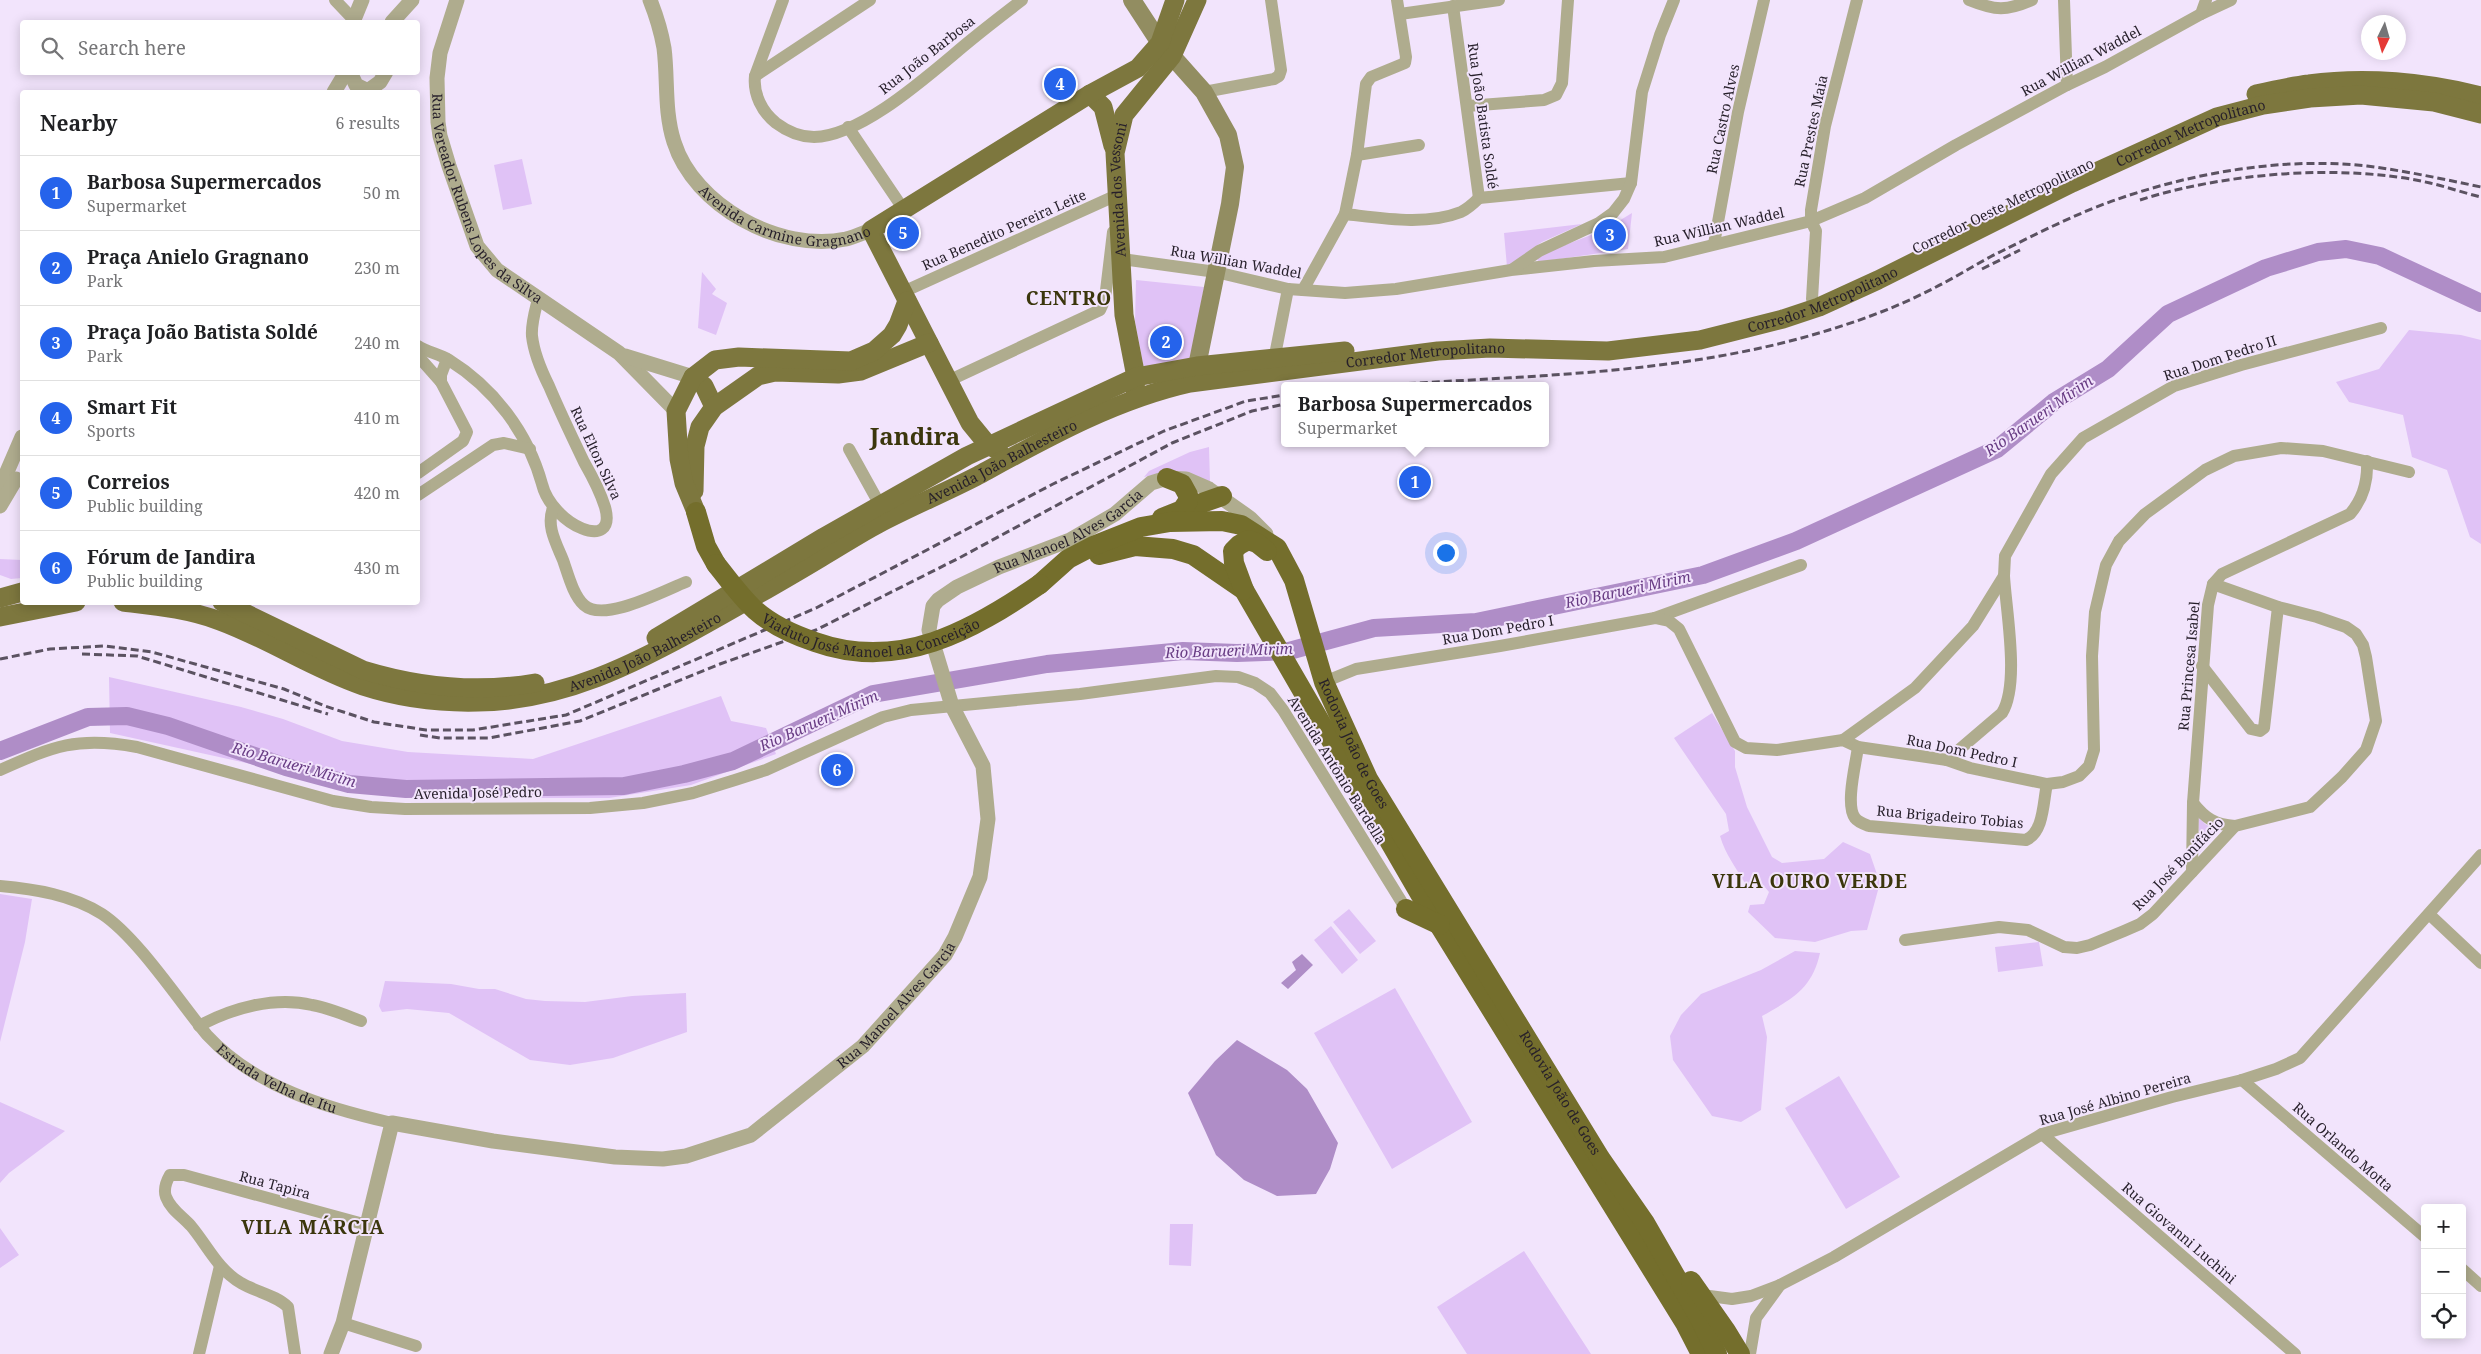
<!DOCTYPE html>
<meta charset="utf-8">
<style>
:root{--surface:#fff;--page:#f2f2f2;--text:#202124;--muted:#757577;--line:#e0e0e0;--accent:#2563eb}
body{margin:0;font-family:"Noto Serif",serif;background:var(--page);color:var(--text)}
.controls{position:absolute;right:15px;bottom:15px;display:grid;overflow:hidden;border-radius:5px;box-shadow:0 2px 12px #0003}
.controls button{width:45px;height:45px;display:grid;place-items:center;padding:0;border:0;border-bottom:1px solid var(--line);background:var(--surface);color:var(--text);font:25px sans-serif}
.compass{position:absolute;left:2361px;top:15px;width:45px;height:45px;border-radius:50%;background:var(--surface);box-shadow:0 2px 12px #0003;rotate:185deg}
.you{position:absolute;left:1445px;top:552px;width:18px;height:18px;margin:-12px;border:4px solid #fff;border-radius:50%;background:#1a73e8;box-shadow:0 0 0 8px #1a73e833}
.badge{display:grid;place-items:center;width:32px;height:32px;border-radius:50%;background:var(--accent);color:#fff;font-size:16px;font-weight:700}
.pin{position:absolute;translate:-50% -50%;border:2px solid #fff;box-shadow:0 1px 5px #0006}
.popup{position:absolute;left:1281px;top:382px;width:268px;height:65px;box-sizing:border-box;display:grid;place-content:center;border-radius:5px;background:var(--surface);filter:drop-shadow(0 1px 4px #0005);font-size:16px;white-space:nowrap;color:var(--muted)}
.popup b{font-size:19px;color:var(--text)}
.popup::after{content:'';position:absolute;left:50%;top:100%;margin-left:-10px;border:10px solid transparent;border-top-color:var(--surface)}
.list{margin:0;padding:0;list-style:none}
h2{display:flex;justify-content:space-between;align-items:center;height:65px;margin:0;padding:0 20px;font-size:21px}
h2 small{font-size:16px;font-weight:400;color:var(--muted)}
.list li{display:grid;grid-template-columns:32px 1fr auto;gap:15px;align-items:center;box-sizing:border-box;height:75px;padding:0 20px;border-top:1px solid var(--line)}
.list b{display:block;font-size:19px;white-space:nowrap}
.list p{margin:0;font-size:16px;white-space:nowrap;color:var(--muted)}
.list em{font-size:16px;font-style:normal;color:var(--muted)}
.icon{flex:none;width:28px;height:28px;fill:none;stroke:currentColor;stroke-width:2;stroke-linecap:round;stroke-linejoin:round}
.map{position:relative;flex:none;width:2481px;height:1354px;overflow:hidden}
.search{position:absolute;background:var(--surface);box-shadow:0 2px 12px #0003;left:20px;top:20px;width:400px;height:55px;display:flex;align-items:center;gap:12px;box-sizing:border-box;padding:0 18px;border-radius:5px;color:var(--muted);font-size:19px}
.panel{position:absolute;background:var(--surface);box-shadow:0 2px 12px #0003;left:20px;top:90px;width:400px;height:515px;border-radius:5px}
.map>svg:first-child{display:block}
</style>
<div class="map">
<svg width="2481" height="1354" viewBox="0 0 2481 1354">
<rect width="100%" height="100%" fill="#f2e4fc"/>
<path fill="#e0c2f6" d="M522,159L532,204L503,210L494,165Z
M1632,213L1628,249L1539,262L1537,259L1539,255L1604,230Z
M1582,224L1542,242L1507,267L1504,233Z
M702,272L716,289L712,294L727,303L716,335L698,328Z
M1136,280L1204,287L1190,362L1144,369L1135,321Z
M2409,330L2461,335L2481,340V544L2470,537L2447,470L2412,457L2403,415L2349,402L2336,382L2379,369Z
M1209,447L1210,482L1169,471L1144,477L1149,471L1190,452Z
M0,559L22,560V578L11,579L0,575Z
M109,677L241,707L283,719L342,741L408,752L533,759L721,696L731,721L766,728L776,754L691,785L609,798H482L369,790L110,733Z
M1712,713L1735,751V767L1747,807L1772,857L1782,863L1824,859L1843,842L1870,854L1880,883L1867,930L1851,931L1815,942L1775,938L1748,912L1750,905L1764,904L1769,892L1758,879L1746,885C1737,869 1725,854 1720,836L1729,831L1726,814L1674,738Z
M2198,816L2205,824L2217,831L2200,852Z
M0,894L32,899L25,942L0,1042Z
M1349,909L1376,941L1360,954L1333,922Z
M1331,926L1358,960L1342,974L1314,940Z
M2039,942L2043,966L1998,972L1995,947Z
M1795,951L1820,953C1812,989 1792,999 1762,1016L1767,1037L1761,1110L1741,1122L1712,1116L1673,1060L1670,1036L1681,1015L1701,994L1761,970Z
M385,981L451,984L479,989H495L526,999L545,1001L585,1002L632,996L686,993L687,1032L613,1058L570,1065L530,1060L449,1013L407,1009L382,1012L379,1006Z
M1395,988L1472,1122L1392,1169L1314,1033Z
M1839,1076L1900,1177L1846,1209L1785,1108Z
M0,1102L65,1131L9,1173L0,1183Z
M1170,1224H1193L1191,1266L1169,1265Z
M0,1228L19,1255L0,1268Z
M1524,1251L1591,1354H1467L1437,1307Z"/>
<path fill="#af8dc7" d="M1302,954L1313,965L1288,989L1281,983L1296,970L1292,962Z
M1237,1040L1287,1070L1307,1089L1338,1143L1330,1169L1316,1194L1277,1196L1244,1180L1216,1155L1188,1093L1215,1061Z"/>
<g fill="none" stroke-linecap="round" stroke-linejoin="round">
<path stroke="#af8dc7" stroke-width="18" d="M0,751L88,717L127,716L168,726L286,767L349,784L406,789L624,786L684,774L733,761L873,694L1047,664L1183,651L1237,653L1289,651L1374,628L1476,622L1703,575L1796,541L1997,449L2054,402L2108,369L2168,314L2266,268L2318,252L2346,249L2380,256L2481,303"/>
<g stroke="#afac8e" stroke-width="12">
<path d="M335,0L354,20"/>
<path d="M783,0L755,76C753,94 762,112 776,123C788,132 800,137 814,137C864,136 934,70 971,40C988,26 1005,13 1022,0"/>
<path d="M1969,0C1996,11 2006,11 2032,0"/>
<path d="M2064,0L2067,85"/>
<path d="M1453,6L1479,198L1631,183"/>
<path d="M1400,14L1499,0"/>
<path d="M2201,14L2231,0"/>
<path d="M755,76L870,0"/>
<path d="M1204,92L1274,79L1279,76L1281,70L1271,0"/>
<path d="M1467,106L1544,100L1556,95L1562,83L1568,0"/>
<path d="M848,127L904,210"/>
<path d="M1357,155L1419,145"/>
<path d="M1345,214C1381,218 1426,226 1461,212C1467,209 1474,203 1479,198"/>
<path d="M1714,244L1738,112L1764,0"/>
<path d="M1122,259L1216,272L1288,289L1345,293L1396,289L1511,270L1594,261L1664,257L1811,221L1865,198L1956,145L2067,85L2105,67L2201,14L2206,0"/>
<path d="M1513,269L1539,251L1599,223L1613,213L1624,199L1631,183L1642,92L1660,35L1674,0"/>
<path d="M1303,290L1345,214L1357,155L1366,84L1371,77L1405,63L1406,57L1397,0"/>
<path d="M903,292L1117,195"/>
<path d="M1812,299L1816,231L1811,221V210L1825,126L1857,0"/>
<path d="M418,346C427,352 439,354 449,360C494,388 528,433 542,484C552,525 618,554 605,507C600,491 592,476 584,462C572,437 560,412 549,386C541,370 534,354 532,336C531,324 535,311 538,299"/>
<path d="M1276,350L1288,289"/>
<path d="M418,356L441,382"/>
<path d="M948,381L1100,310L1105,299L1113,232"/>
<path d="M849,449L880,505"/>
<path d="M418,473L463,441L467,432L441,382V375L447,359"/>
<path d="M418,495L493,445L504,443L530,449"/>
<path d="M553,508C546,526 556,543 563,560C568,574 573,595 584,605C604,623 663,591 686,582"/>
<path d="M1655,618L1801,565"/>
<path d="M2202,666L2251,729L2260,731L2264,728L2278,607"/>
<path d="M1324,682L1356,669L1500,646L1655,618L1669,621L1679,629L1735,742L1746,748L1777,750L1843,740L1858,747L1947,760L1970,768L2047,784L2063,782L2079,776L2089,766L2094,750L2092,656L2095,612L2106,565L2119,541L2145,514L2205,470L2234,456L2281,448L2323,451L2409,472"/>
<path d="M1843,740L1915,688L1973,626L2004,576L2005,556L2051,474L2083,438L2174,386L2241,365L2381,328"/>
<path d="M1858,747C1856,763 1845,805 1855,818C1858,822 1864,824 1869,826L2026,840C2044,832 2043,802 2047,784"/>
<path d="M1947,760L2002,713C2020,684 2006,611 2004,576"/>
<path d="M0,770C54,746 77,736 137,747L333,801L371,807L405,809L590,808L643,803L693,793L735,780L766,770L883,717L911,710L1080,694L1216,676L1238,677L1255,683L1270,693L1283,710L1406,909"/>
<path d="M2193,803C2205,818 2215,825 2235,826"/>
<path d="M2192,872L2193,803L2208,605L2213,584L2222,574L2350,514C2363,499 2368,481 2367,461"/>
<path id="s1" d="M0,886C35,889 72,895 102,914C137,937 179,1001 207,1035C255,1087 326,1108 392,1123"/>
<path d="M2430,915L2481,963"/>
<path d="M1905,940L1999,927L2028,930L2064,947L2077,948L2090,945L2124,931L2140,924L2153,914L2235,826L2310,807L2342,777L2366,750L2376,721L2366,657L2363,645L2356,634L2346,627L2317,617L2278,607L2213,584"/>
<path d="M199,1026C232,1008 275,996 312,1005C329,1008 345,1015 361,1021"/>
<path d="M2242,1080L2425,1237"/>
<path d="M2042,1134L2295,1354"/>
<path d="M2462,1269L2481,1286"/>
<path d="M1702,1295L1732,1299L1751,1296L1780,1285L1834,1257L2042,1134L2172,1097L2242,1080L2276,1069L2300,1058L2481,855"/>
<path d="M343,1323L416,1346"/>
<path d="M199,1354L220,1266"/>
<path d="M295,1354L288,1307C276,1295 256,1292 241,1283C218,1270 207,1245 191,1226C182,1216 171,1210 166,1197C163,1189 166,1182 170,1175H184L367,1225"/>
<path d="M1750,1354L1756,1318L1780,1285"/>
</g>
<g stroke="#afac8e" stroke-width="15">
<path id="s2" d="M457,0L440,53L437,78L438,122L440,136L449,166L477,246L497,270L619,353L676,411"/>
<path id="s3" d="M650,0C656,15 661,31 664,48C668,79 664,111 674,142C694,206 780,253 846,239C854,237 863,233 871,230"/>
<path d="M353,22L362,0"/>
<path d="M392,22L412,0"/>
<path d="M350,72L356,85L368,91"/>
<path d="M334,92L346,72"/>
<path d="M366,92L380,82L386,72"/>
<path d="M625,356L693,377"/>
<path d="M0,488L22,437"/>
<path d="M0,506L16,479"/>
<path id="s4" d="M331,1354L343,1323L392,1123L493,1141L615,1157L663,1159L686,1156L751,1135L863,1046L945,955L955,937L980,877L988,819L983,766L952,706L929,630L933,606L938,600L957,587L999,567L1070,540L1115,514L1151,483L1167,478L1186,479L1209,489L1250,518L1266,534"/>
</g>
<path stroke="#928d61" stroke-width="18" d="M1132,0L1160,43
M1172,56L1204,92L1228,135L1235,167L1230,204L1197,366"/>
<g stroke="#7d773e" stroke-width="19">
<path d="M1090,94L1103,107L1113,146"/>
<path d="M2256,94C2274,90 2292,86 2309,84C2365,76 2427,82 2481,96"/>
<path d="M693,377L704,386L714,407"/>
<path id="s5" d="M1135,390L1136,377L1124,315L1115,153L1124,115L1172,56L1197,0"/>
<path d="M999,451L988,445L970,423L871,230L1090,94L1138,68L1160,43L1175,0"/>
<path d="M694,491L695,446L700,427L714,407L758,376L775,372L838,374L861,371L929,343"/>
<path d="M696,512L684,483L679,459L676,411L693,377L715,360L739,357L851,361L874,351L892,335L898,325L907,301"/>
<path d="M0,598L22,592"/>
<path id="s6" d="M123,602C156,606 188,609 220,621C269,639 313,669 363,686C400,698 439,703 478,702C562,701 635,664 706,624C745,602 784,580 822,557C841,546 859,534 878,524C910,507 944,493 977,476C1045,439 1114,400 1190,383L1438,351L1490,348L1608,351L1700,340L1783,319L1819,307L1878,280L2072,183L2217,117L2263,105L2310,98L2361,95L2434,102L2481,114"/>
<path d="M222,602L363,670C419,687 477,693 535,683"/>
<path d="M0,617L76,602"/>
<path d="M656,638L824,537L967,456L1136,377L1197,366L1345,351"/>
</g>
<g stroke="#746e2c" stroke-width="20">
<path d="M1182,510L1222,496"/>
<path d="M696,512L706,546L716,564"/>
<path d="M1162,518L1182,510L1188,501V495L1182,484L1167,478"/>
<path d="M1099,555L1135,546L1173,549L1193,555L1244,590L1420,894L1685,1323L1701,1354"/>
<path id="s7" d="M1040,584L1068,559L1093,546L1141,527L1170,522L1222,521L1241,525L1277,548L1294,580L1324,682L1368,779L1600,1158L1645,1223L1699,1317L1717,1354"/>
<path d="M1244,590L1234,563L1233,551L1239,545L1248,540L1257,543L1267,551"/>
<path d="M1406,909L1440,925"/>
<path d="M1691,1281L1726,1331L1740,1354"/>
</g>
<path stroke="#5b5261" stroke-width="3" stroke-dasharray="8 4" stroke-linecap="butt" d="M2140,200C2224,173 2344,163 2430,183C2447,187 2464,193 2481,197
M1982,269L2020,250
M1372,386C1525,375 1681,376 1829,330C1865,319 1902,305 1936,287C1958,276 1979,262 2002,251C2038,233 2080,212 2118,199C2196,172 2284,157 2367,166C2406,171 2443,179 2481,187
M82,654L137,656L328,714
M0,659L50,649L104,646L152,652L284,689L325,706L374,722L426,730H473L566,715L816,608L1053,484L1164,431L1246,401L1285,395
M420,735L440,738H489L580,721L720,664L816,630L961,557L1172,443L1252,411L1285,404"/>
<path stroke="#746e2c" stroke-width="20" id="s8" d="M716,564C728,579 740,596 755,610C772,625 794,635 815,642C899,672 972,631 1040,584"/>
</g>
<g text-anchor="middle" stroke-width="4" stroke-linejoin="round" paint-order="stroke">
<g font-size="14" fill="#261f2a" stroke="#f2e4fc">
<text transform="translate(927 55) rotate(-38)" y="5">Rua João Barbosa</text>
<text transform="translate(2081 61) rotate(-28)" y="5">Rua Willian Waddel</text>
<text transform="translate(1483 116) rotate(82)" y="5">Rua João Batista Soldé</text>
<text transform="translate(1723 119) rotate(-78)" y="5">Rua Castro Alves</text>
<text transform="translate(1811 131) rotate(-78)" y="5">Rua Prestes Maia</text>
<text dy="5" stroke="none"><textPath href="#s6" startOffset="2206">Corredor Metropolitano</textPath></text>
<text dy="5" stroke="none"><textPath href="#s5" startOffset="202">Avenida dos Vessoni</textPath></text>
<text dy="5" stroke="none"><textPath href="#s2" startOffset="218">Rua Vereador Rubens Lopes da Silva</textPath></text>
<text dy="5" stroke="none"><textPath href="#s3" startOffset="291">Avenida Carmine Gragnano</textPath></text>
<text transform="translate(2003 206) rotate(-26)" y="5">Corredor Oeste Metropolitano</text>
<text transform="translate(1719 227) rotate(-13)" y="5">Rua Willian Waddel</text>
<text transform="translate(1004 230) rotate(-24)" y="5">Rua Benedito Pereira Leite</text>
<text transform="translate(1236 262) rotate(10)" y="5">Rua Willian Waddel</text>
<text dy="5" stroke="none"><textPath href="#s6" startOffset="1801">Corredor Metropolitano</textPath></text>
<text dy="5" stroke="none"><textPath href="#s6" startOffset="1396">Corredor Metropolitano</textPath></text>
<text transform="translate(2220 358) rotate(-18)" y="5">Rua Dom Pedro II</text>
<text transform="translate(596 453) rotate(65)" y="5">Rua Elton Silva</text>
<text dy="5" stroke="none"><textPath href="#s6" startOffset="954">Avenida João Balhesteiro</textPath></text>
<text dy="5" stroke="none"><textPath href="#s4" startOffset="1394">Rua Manoel Alves Garcia</textPath></text>
<text dy="5" stroke="none"><textPath href="#s8" startOffset="185">Viaduto José Manoel da Conceição</textPath></text>
<text transform="translate(1498 630) rotate(-10)" y="5">Rua Dom Pedro I</text>
<text dy="5" stroke="none"><textPath href="#s6" startOffset="549">Avenida João Balhesteiro</textPath></text>
<text transform="translate(2189 666) rotate(-85)" y="5">Rua Princesa Isabel</text>
<text dy="5" stroke="none"><textPath href="#s7" startOffset="472">Rodovia João de Goes</textPath></text>
<text transform="translate(1962 751) rotate(12)" y="5">Rua Dom Pedro I</text>
<text transform="translate(1337 770) rotate(58)" y="5">Avenida Antônio Bardella</text>
<text transform="translate(478 793) rotate(-1)" y="5">Avenida José Pedro</text>
<text transform="translate(1950 817) rotate(5)" y="5">Rua Brigadeiro Tobias</text>
<text transform="translate(2178 864) rotate(-46)" y="5">Rua José Bonifácio</text>
<text dy="5" stroke="none"><textPath href="#s4" startOffset="800">Rua Manoel Alves Garcia</textPath></text>
<text dy="5" stroke="none"><textPath href="#s1" startOffset="351">Estrada Velha de Itu</textPath></text>
<text dy="5" stroke="none"><textPath href="#s7" startOffset="878">Rodovia João de Goes</textPath></text>
<text transform="translate(2115 1099) rotate(-16)" y="5">Rua José Albino Pereira</text>
<text transform="translate(2343 1147) rotate(41)" y="5">Rua Orlando Motta</text>
<text transform="translate(275 1185) rotate(15)" y="5">Rua Tapira</text>
<text transform="translate(2179 1233) rotate(41)" y="5">Rua Giovanni Luchini</text>
</g>
<g font-size="15" font-style="italic" fill="#683c84" stroke="#f2e4fc">
<text transform="translate(2039 416) rotate(-35)" y="5">Rio Barueri Mirim</text>
<text transform="translate(1628 590) rotate(-12)" y="5">Rio Barueri Mirim</text>
<text transform="translate(1229 651) rotate(-2)" y="5">Rio Barueri Mirim</text>
<text transform="translate(819 721) rotate(-24)" y="5">Rio Barueri Mirim</text>
<text transform="translate(294 765) rotate(16)" y="5">Rio Barueri Mirim</text>
</g>
<g font-size="19" font-weight="bold" letter-spacing="1" fill="#3b360c" stroke="#f2e4fc">
<text x="1069" y="305">CENTRO</text>
<text x="1810" y="888">VILA OURO VERDE</text>
<text x="313" y="1234">VILA MÁRCIA</text>
</g>
<g font-size="24" font-weight="bold" fill="#3b360c" stroke="#f2e4fc">
<text x="915" y="445">Jandira</text>
</g>
</g>
</svg>
<div class="controls">
<button>+</button>
<button>−</button>
<button><svg class="icon" aria-label="locate" viewBox="0 0 24 24"><circle cx="12" cy="12" r="6"/><path d="M12 2v4M12 18v4M2 12h4M18 12h4"/></svg></button>
</div>
<svg class="compass" viewBox="-18 -18 36 36"><path d="M0-13l5 13h-10z" fill="#e53935"/><path d="M0 13l5-13h-10z" fill="#757577"/></svg>
<div class="you"></div>
<div class="pin badge" style="left:1415px;top:482px">1</div>
<div class="popup"><b>Barbosa Supermercados</b>Supermarket</div>
<div class="pin badge" style="left:1166px;top:342px">2</div>
<div class="pin badge" style="left:1610px;top:235px">3</div>
<div class="pin badge" style="left:1060px;top:84px">4</div>
<div class="pin badge" style="left:903px;top:233px">5</div>
<div class="pin badge" style="left:837px;top:770px">6</div>
<div class="search"><svg class="icon" aria-label="search" viewBox="0 0 24 24"><circle cx="10" cy="10" r="6"/><path d="M15 15l6 6"/></svg>Search here</div>
<section class="panel">
<h2>Nearby<small>6 results</small></h2>
<ul class="list">
<li><span class="badge">1</span><div><b>Barbosa Supermercados</b><p>Supermarket</p></div><em>50 m</em></li>
<li><span class="badge">2</span><div><b>Praça Anielo Gragnano</b><p>Park</p></div><em>230 m</em></li>
<li><span class="badge">3</span><div><b>Praça João Batista Soldé</b><p>Park</p></div><em>240 m</em></li>
<li><span class="badge">4</span><div><b>Smart Fit</b><p>Sports</p></div><em>410 m</em></li>
<li><span class="badge">5</span><div><b>Correios</b><p>Public building</p></div><em>420 m</em></li>
<li><span class="badge">6</span><div><b>Fórum de Jandira</b><p>Public building</p></div><em>430 m</em></li>
</ul>
</section>
</div>
